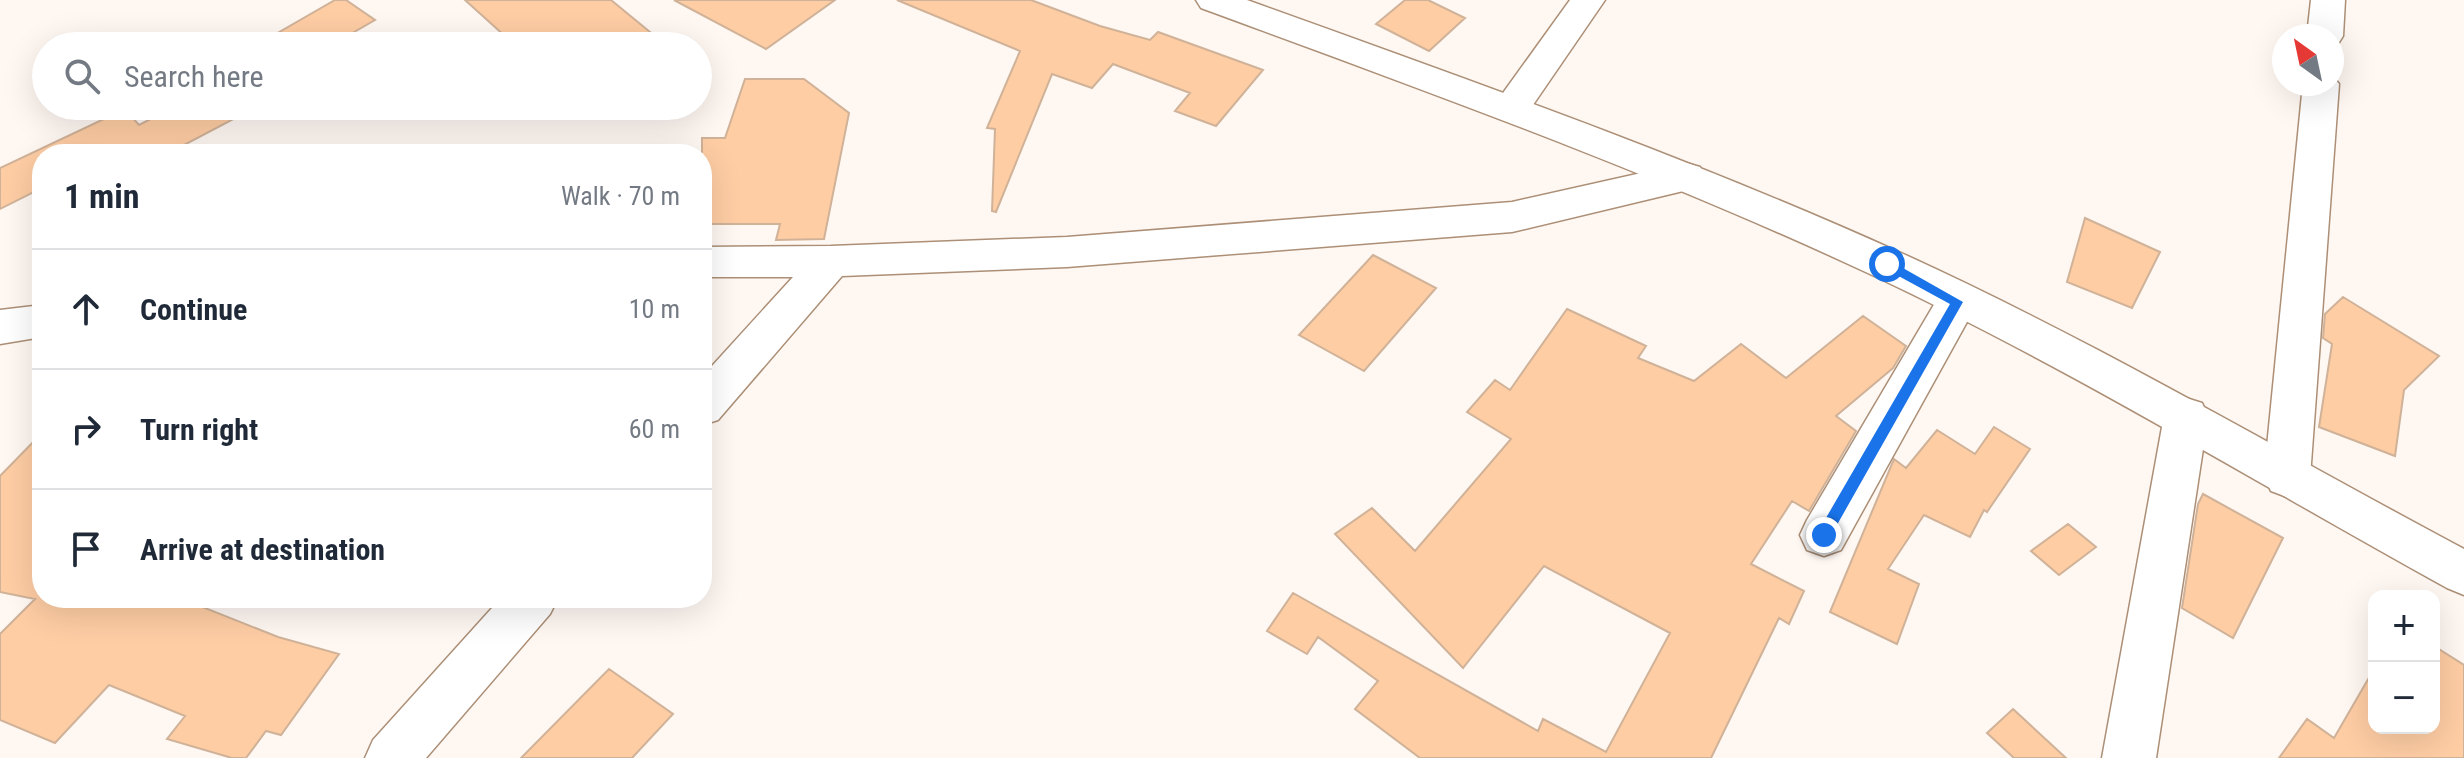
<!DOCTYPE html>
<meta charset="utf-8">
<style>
:root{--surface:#fff;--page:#f6f6f7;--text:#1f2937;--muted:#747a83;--line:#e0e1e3}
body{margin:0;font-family:"Roboto Condensed",sans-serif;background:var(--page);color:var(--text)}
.controls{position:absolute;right:24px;bottom:24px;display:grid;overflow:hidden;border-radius:16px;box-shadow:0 8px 32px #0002}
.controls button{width:72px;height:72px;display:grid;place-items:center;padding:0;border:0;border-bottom:2px solid var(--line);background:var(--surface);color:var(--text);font:40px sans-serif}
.compass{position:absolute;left:2272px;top:24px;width:72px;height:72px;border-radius:50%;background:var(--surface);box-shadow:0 8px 32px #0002;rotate:327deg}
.stop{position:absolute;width:24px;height:24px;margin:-18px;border:6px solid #1a73e8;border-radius:50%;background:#fff}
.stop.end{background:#1a73e8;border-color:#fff;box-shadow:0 2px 8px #0008}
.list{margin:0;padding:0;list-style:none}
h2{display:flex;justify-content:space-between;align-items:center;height:104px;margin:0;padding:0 32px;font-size:34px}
h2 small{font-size:26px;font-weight:400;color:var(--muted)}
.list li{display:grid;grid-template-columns:52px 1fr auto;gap:24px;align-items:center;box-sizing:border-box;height:120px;padding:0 32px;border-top:2px solid var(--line)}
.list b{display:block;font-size:30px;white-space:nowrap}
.list em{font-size:26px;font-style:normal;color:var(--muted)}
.icon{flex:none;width:44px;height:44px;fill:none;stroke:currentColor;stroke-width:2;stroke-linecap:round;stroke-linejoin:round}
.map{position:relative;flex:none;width:2464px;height:758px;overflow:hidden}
.search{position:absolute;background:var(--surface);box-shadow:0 8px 32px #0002;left:32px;top:32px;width:680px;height:88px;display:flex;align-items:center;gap:20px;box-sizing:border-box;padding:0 28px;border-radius:44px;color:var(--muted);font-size:30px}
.panel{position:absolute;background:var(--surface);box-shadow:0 8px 32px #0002;left:32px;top:144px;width:680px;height:464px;border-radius:32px}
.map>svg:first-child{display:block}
</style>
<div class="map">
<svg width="2464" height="758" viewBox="0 0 2464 758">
<rect width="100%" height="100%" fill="#fef7f2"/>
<path fill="#fecda4" stroke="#d0b298" stroke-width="2" d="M335,0H346L375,20L337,42L341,46H255Z
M465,0H611L667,46H516Z
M674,0H835L766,49Z
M897,0H1031L1100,26L1150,40L1158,32L1263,70L1216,126L1175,111L1190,93L1113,64L1092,88L1052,74L996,212L992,211L995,129L987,128L1020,51Z
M1405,0H1428L1465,18L1429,51L1376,24Z
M745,79H804L849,113L824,239L776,240L780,224H702V138H725Z
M176,106H258L167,154H42V188L0,209V168L125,109L139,125Z
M2085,218L2160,252L2132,308L2067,282Z
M1373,255L1436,288L1364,371L1299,335Z
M2343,297L2439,356L2404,390L2395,456L2319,427L2332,344L2323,338L2325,314Z
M1567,309L1646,346L1638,358L1694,381L1741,344L1786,378L1863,316L1906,346L1893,368L1836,416L1856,431L1809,511L1792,501L1751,564L1804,591L1789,624L1779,618L1711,758H1420L1355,709L1378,681L1318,637L1307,654L1267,631L1293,593L1538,731L1543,719L1606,752L1670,633L1544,566L1463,668L1335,534L1372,508L1415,551L1511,439L1467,412L1495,380L1510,390Z
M1994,427L2030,449L1987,512L1984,510L1970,537L1924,515L1888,569L1919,584L1897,644L1830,612L1894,459L1906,468L1937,430L1975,454Z
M42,433V598H180L278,637L339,654L281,735L266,731L246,758H232L167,739L185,716L109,685L55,743L0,720V634L35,599L0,592V476Z
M2203,494L2283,538L2233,638L2182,608L2198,504Z
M2068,524L2096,547L2059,575L2031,551Z
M2434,646L2464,665V758H2279L2307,719L2334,738L2374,669V728H2434Z
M609,669L673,714L632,758H521Z
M2013,709L2066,758H2014L1987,733Z"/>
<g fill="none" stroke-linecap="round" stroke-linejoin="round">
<g stroke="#ac8f76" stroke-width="3">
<path id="minor" d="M1570,0H1605L1524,118L1511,122L1498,118L1492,109L1498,100Z
M2311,0H2345L2343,36L2338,44L2332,46V36H2307Z
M2332,75L2339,84L2310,477L2303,491L2287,497L2271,491L2264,477L2303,84H2332Z
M1686,163L1700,167L1706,177L1700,187L1512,232L1067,267L842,276L718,420L702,425V377L793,277H702V247L831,246L1067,237L1512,202Z
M1957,286L1972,291L1978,302L1841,550L1824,556L1807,550L1800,535L1807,520L1942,291Z
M42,305V337L0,344V310Z
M2186,398L2202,403L2208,416L2156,758H2102L2164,416L2170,403Z
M501,598H558L550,614L426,758H365L373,740Z"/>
</g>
<g stroke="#ac8f76" stroke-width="3">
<path id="tertiary" d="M1196,0H1247C1466,79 1686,156 1899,252C2093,340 2276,449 2464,549V595L2447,588C2255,482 2068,367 1870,274C1652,172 1426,91 1201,8Z"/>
</g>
<use href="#minor" fill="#fff" fill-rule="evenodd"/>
<use href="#tertiary" fill="#fff" fill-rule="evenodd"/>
</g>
<path fill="#1a73e8" d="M1887,259L1963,302L1829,539H1819V530L1950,304L1882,267V261Z"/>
</svg>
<div class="controls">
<button>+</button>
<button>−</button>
</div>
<svg class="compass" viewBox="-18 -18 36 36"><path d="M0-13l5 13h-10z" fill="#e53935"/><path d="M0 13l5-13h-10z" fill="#747a83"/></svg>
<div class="stop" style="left:1887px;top:264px"></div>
<div class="stop end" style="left:1824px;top:535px"></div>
<div class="search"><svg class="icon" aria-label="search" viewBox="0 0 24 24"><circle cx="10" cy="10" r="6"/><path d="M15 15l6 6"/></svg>Search here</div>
<section class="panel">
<h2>1 min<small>Walk · 70 m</small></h2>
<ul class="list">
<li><svg class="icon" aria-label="ahead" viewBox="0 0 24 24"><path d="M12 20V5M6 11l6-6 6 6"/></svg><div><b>Continue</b></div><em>10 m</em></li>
<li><svg class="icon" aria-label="right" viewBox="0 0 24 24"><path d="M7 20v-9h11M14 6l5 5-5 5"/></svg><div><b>Turn right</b></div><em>60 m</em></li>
<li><svg class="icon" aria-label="arrive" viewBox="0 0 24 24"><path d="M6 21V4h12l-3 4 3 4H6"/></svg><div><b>Arrive at destination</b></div></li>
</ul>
</section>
</div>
